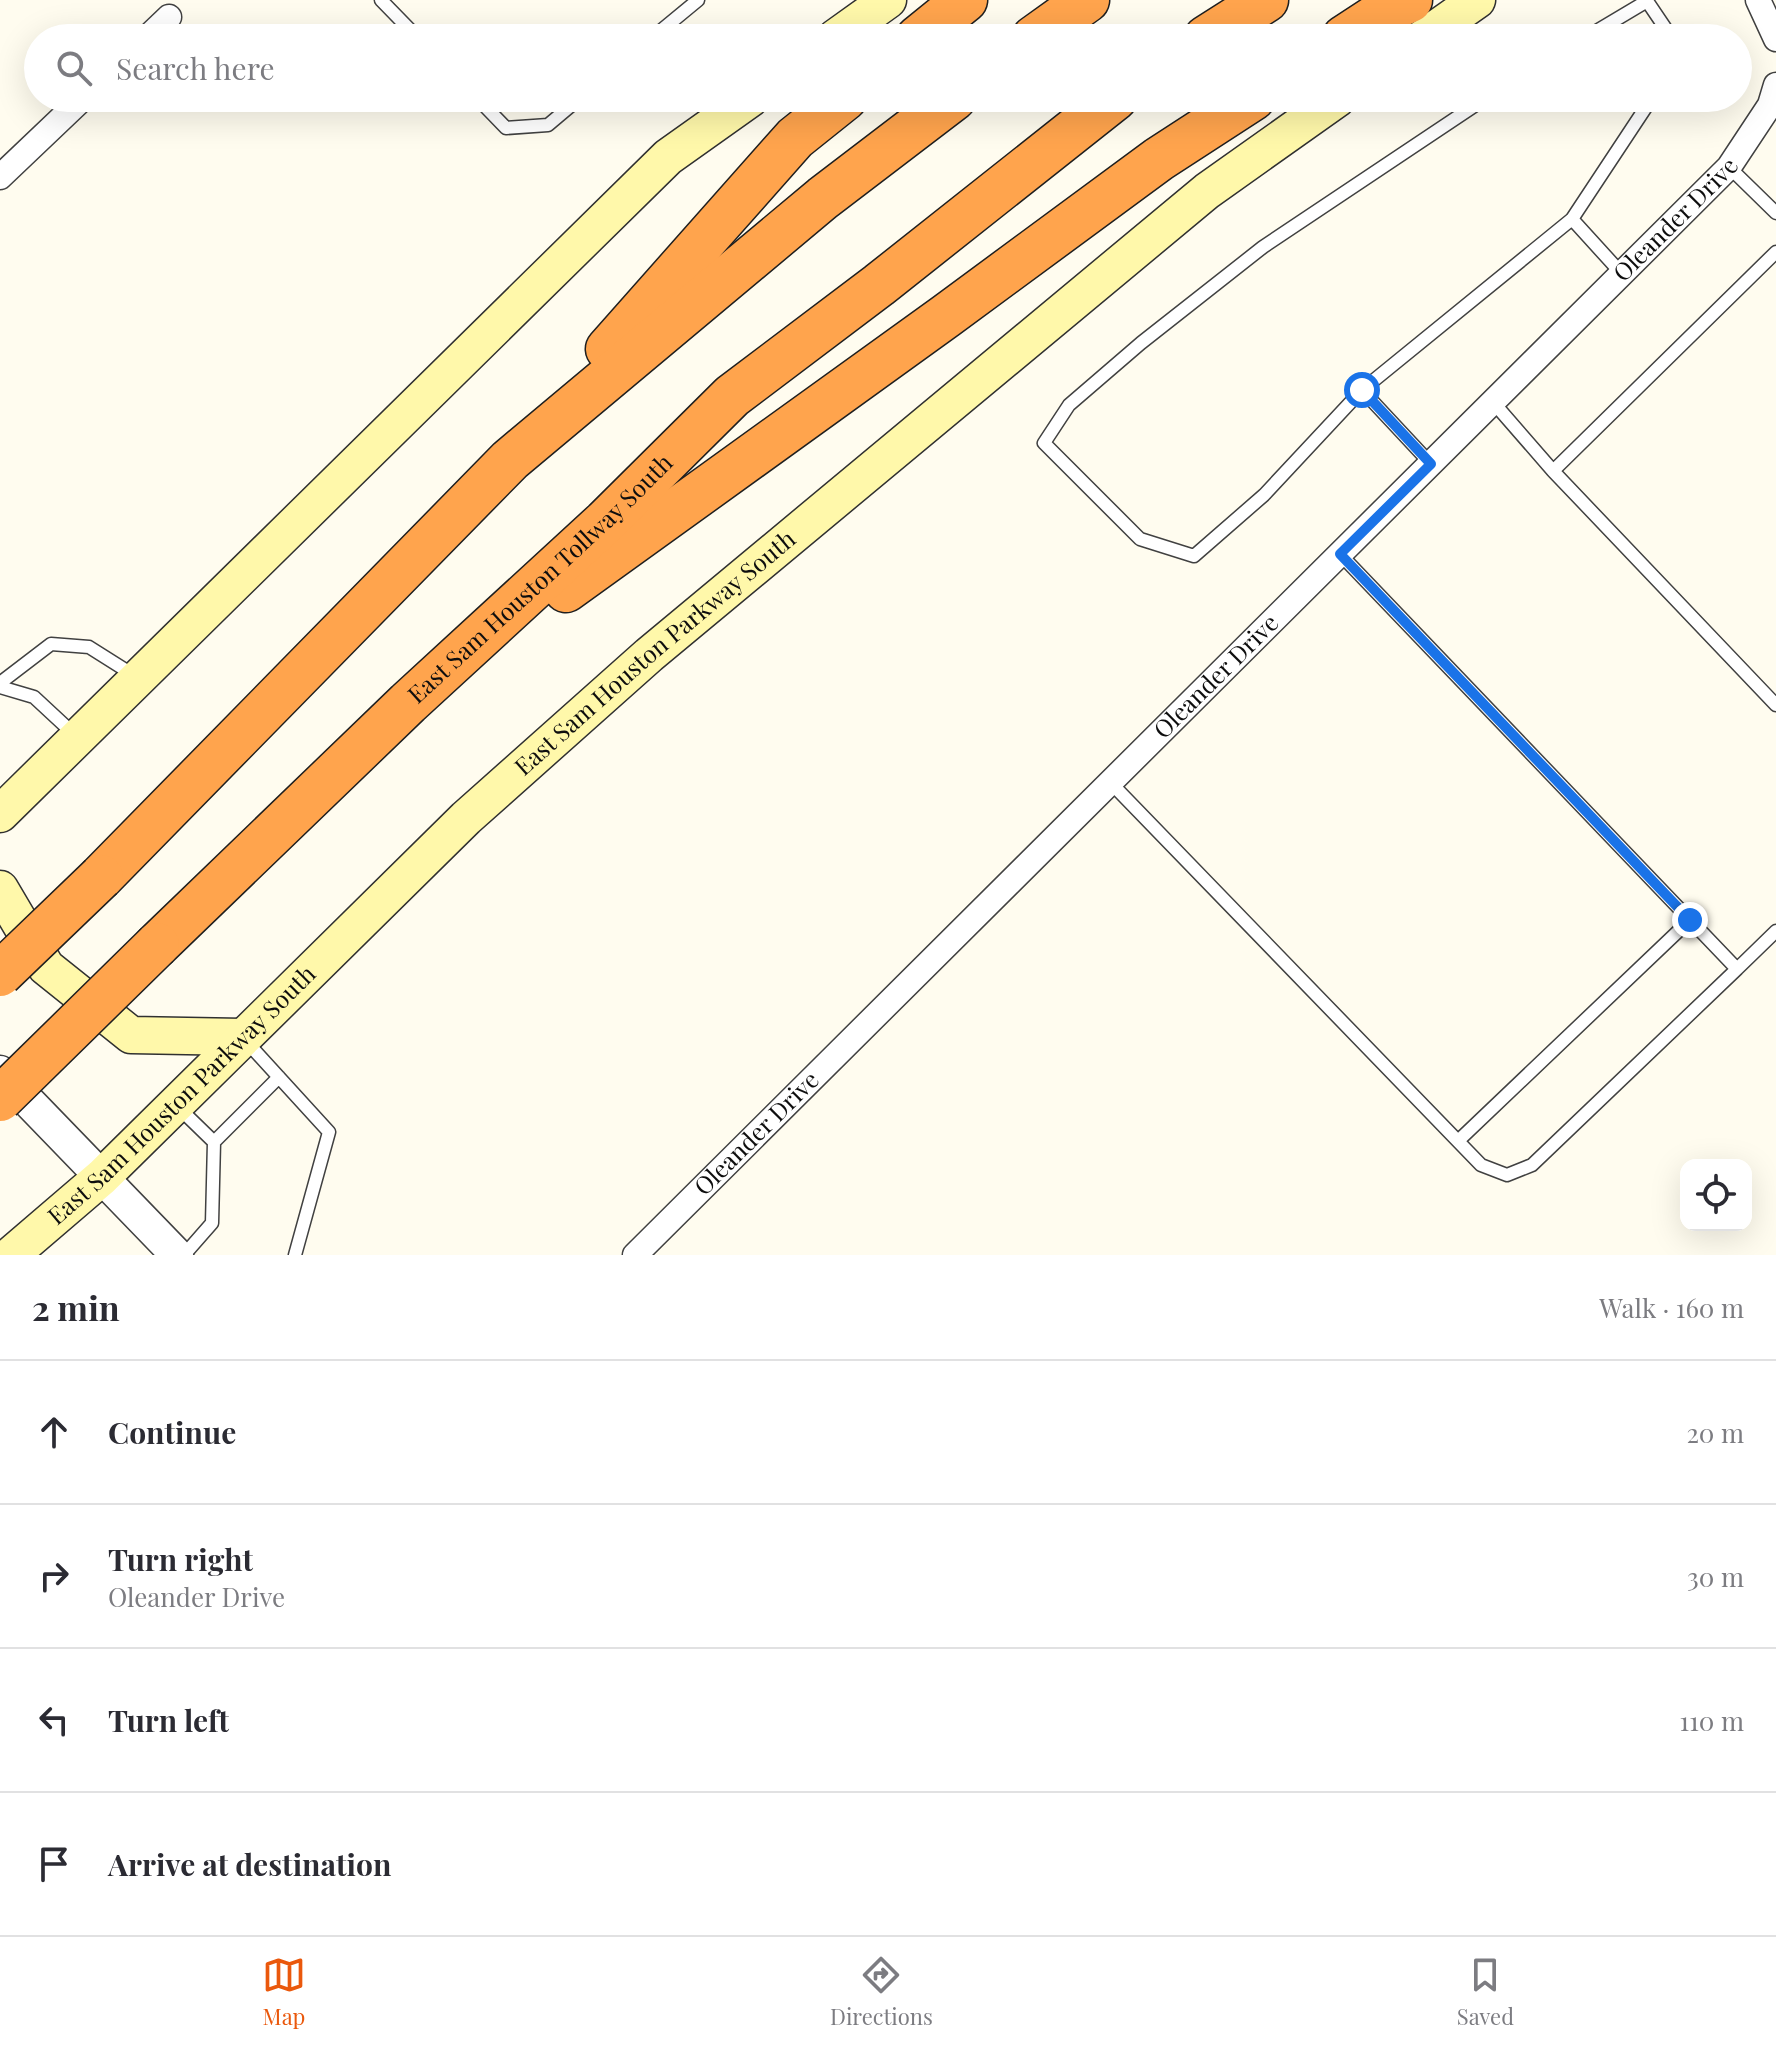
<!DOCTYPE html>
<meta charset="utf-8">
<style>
:root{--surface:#fff;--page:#f2f2f3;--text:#2b2b33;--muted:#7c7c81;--line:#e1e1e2;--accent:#ea580c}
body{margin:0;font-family:"Playfair Display",serif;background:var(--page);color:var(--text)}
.controls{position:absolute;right:24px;bottom:24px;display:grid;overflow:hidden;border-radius:16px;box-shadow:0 8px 32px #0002}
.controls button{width:72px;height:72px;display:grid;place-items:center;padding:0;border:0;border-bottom:2px solid var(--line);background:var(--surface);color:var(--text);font:40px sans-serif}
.stop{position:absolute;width:24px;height:24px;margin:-18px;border:6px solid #1a73e8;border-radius:50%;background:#fff}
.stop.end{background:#1a73e8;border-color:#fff;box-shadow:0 2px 8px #0008}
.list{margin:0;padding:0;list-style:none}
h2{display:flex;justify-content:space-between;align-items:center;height:104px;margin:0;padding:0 32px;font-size:34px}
h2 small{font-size:26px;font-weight:400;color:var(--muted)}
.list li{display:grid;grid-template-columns:52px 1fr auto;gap:24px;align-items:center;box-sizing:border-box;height:144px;padding:0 32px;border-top:2px solid var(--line)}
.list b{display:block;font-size:30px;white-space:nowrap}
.list p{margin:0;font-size:26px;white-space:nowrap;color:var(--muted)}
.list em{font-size:26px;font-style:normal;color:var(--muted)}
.icon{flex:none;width:44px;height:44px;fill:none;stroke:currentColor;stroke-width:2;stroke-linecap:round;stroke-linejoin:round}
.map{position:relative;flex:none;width:1776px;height:1255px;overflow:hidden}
.search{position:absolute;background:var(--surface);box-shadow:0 8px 32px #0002;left:24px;right:24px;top:24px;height:88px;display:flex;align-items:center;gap:20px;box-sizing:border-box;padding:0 28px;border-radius:44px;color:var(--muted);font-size:30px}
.sheet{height:680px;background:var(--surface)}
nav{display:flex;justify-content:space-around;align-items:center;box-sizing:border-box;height:112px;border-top:2px solid var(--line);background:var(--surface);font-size:22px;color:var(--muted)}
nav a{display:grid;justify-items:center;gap:4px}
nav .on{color:var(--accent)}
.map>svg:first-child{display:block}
</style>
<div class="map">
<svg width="1776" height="1255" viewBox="0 0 1776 1255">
<rect width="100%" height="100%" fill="#fffcef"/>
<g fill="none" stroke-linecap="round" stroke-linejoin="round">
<g stroke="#414141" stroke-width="15">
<path id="service" d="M381,0L418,38
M652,38L698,0
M1585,38L1647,1L1672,38
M477,98L506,128L548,125L580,98
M1729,167L1776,213
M1776,252L1553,471L1776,705
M1622,274L1572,219L1652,98
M1362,390L1572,219
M1493,402L1553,471
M1431,464L1362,390L1264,495L1194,556L1140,539L1044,443L1069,405L1141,343L1263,247L1486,98
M0,683L51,644L89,647L135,676
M0,687L34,697L76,736
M1111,783L1481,1165L1507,1175L1532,1165L1737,969L1340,554
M1737,969L1776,931
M245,1040L329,1132L295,1255
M178,1107L214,1142
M1458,1141L1690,920
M184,1255L212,1223L214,1142L279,1077"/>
</g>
<g stroke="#414141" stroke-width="27">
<g id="minor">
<path d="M1758,0L1776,39"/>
<path d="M147,38L169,17"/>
<path d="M0,177L83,98"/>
<path id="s1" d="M635,1255L1729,167L1770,105L1776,85"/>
</g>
</g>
<g stroke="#414141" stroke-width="35">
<path id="tertiary" d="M0,1072L177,1255"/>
</g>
<g stroke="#303030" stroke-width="39">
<g id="secondary">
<path d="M835,38L888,0"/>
<path d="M1423,38L1477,0"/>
<path d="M0,814L668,157L751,98"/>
<path d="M0,889L46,967L131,1035L243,1037"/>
<path id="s2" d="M11,1255L102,1177L466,818L649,655L1207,191L1338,98"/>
</g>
</g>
<g stroke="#1f1f1f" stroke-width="47">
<g id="motorway">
<path d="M918,38L965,0"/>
<path d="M1034,38L1087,0"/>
<path d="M1206,38L1266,0"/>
<path d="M1344,38L1382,13L1410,0"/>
<path d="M608,349L795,138L845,98"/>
<path d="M566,590L946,316L1159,159L1253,98"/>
<path d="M101,877L510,460L823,198L954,98"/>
<path id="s3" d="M157,945L408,703L605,522L732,396L879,285L1115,98"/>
</g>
</g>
<use href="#service" stroke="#fff" stroke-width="12"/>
<use href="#minor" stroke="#fff" stroke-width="24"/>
<use href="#tertiary" stroke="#fff" stroke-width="32"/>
<use href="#secondary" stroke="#fff8aa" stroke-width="36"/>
<use href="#motorway" stroke="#ffa44d" stroke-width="44"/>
<g stroke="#1f1f1f" stroke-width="47" stroke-linecap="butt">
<path id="motorway-bridge" d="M0,974L101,877
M0,1099L157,945"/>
</g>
<use href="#motorway-bridge" stroke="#ffa44d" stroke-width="44"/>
</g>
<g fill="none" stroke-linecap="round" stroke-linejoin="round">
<path stroke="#1a73e8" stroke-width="10" d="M1362,390L1431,464L1340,554L1690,920"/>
</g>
<g text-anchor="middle" stroke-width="8" stroke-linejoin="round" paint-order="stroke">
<g font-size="24" fill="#0e0e0e" stroke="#fff">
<text dy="8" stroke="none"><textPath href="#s1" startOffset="1468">Oleander Drive</textPath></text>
<text dy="8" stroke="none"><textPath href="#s3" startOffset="530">East Sam Houston Tollway South</textPath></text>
<text dy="8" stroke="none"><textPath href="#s2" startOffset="882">East Sam Houston Parkway South</textPath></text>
<text dy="8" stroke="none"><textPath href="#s1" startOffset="820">Oleander Drive</textPath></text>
<text dy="8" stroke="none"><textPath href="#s2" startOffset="234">East Sam Houston Parkway South</textPath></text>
<text dy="8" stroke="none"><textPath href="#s1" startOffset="172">Oleander Drive</textPath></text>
</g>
</g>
</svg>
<div class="controls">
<button><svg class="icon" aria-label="locate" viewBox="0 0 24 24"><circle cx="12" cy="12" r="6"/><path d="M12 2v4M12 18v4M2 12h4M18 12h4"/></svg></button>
</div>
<div class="stop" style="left:1362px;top:390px"></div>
<div class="stop end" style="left:1690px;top:920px"></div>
<div class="search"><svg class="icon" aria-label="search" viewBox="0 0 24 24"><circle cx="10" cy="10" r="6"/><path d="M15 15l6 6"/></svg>Search here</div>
</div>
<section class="sheet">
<h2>2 min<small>Walk · 160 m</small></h2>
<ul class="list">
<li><svg class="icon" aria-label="ahead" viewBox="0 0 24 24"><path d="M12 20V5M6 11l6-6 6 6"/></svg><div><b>Continue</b></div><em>20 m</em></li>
<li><svg class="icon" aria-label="right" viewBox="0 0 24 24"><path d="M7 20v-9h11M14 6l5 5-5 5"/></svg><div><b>Turn right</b><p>Oleander Drive</p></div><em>30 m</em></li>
<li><svg class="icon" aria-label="left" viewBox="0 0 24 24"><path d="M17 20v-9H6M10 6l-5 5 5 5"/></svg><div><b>Turn left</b></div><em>110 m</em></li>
<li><svg class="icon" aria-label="arrive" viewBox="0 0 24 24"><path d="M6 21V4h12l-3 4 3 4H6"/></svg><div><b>Arrive at destination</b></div></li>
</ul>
</section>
<nav>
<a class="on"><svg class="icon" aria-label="map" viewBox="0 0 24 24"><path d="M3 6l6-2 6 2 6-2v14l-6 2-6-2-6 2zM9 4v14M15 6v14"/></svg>Map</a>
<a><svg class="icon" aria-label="directions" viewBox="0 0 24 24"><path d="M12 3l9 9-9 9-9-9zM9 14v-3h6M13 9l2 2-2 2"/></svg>Directions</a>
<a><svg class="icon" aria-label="saved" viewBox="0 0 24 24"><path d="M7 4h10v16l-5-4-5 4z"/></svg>Saved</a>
</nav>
